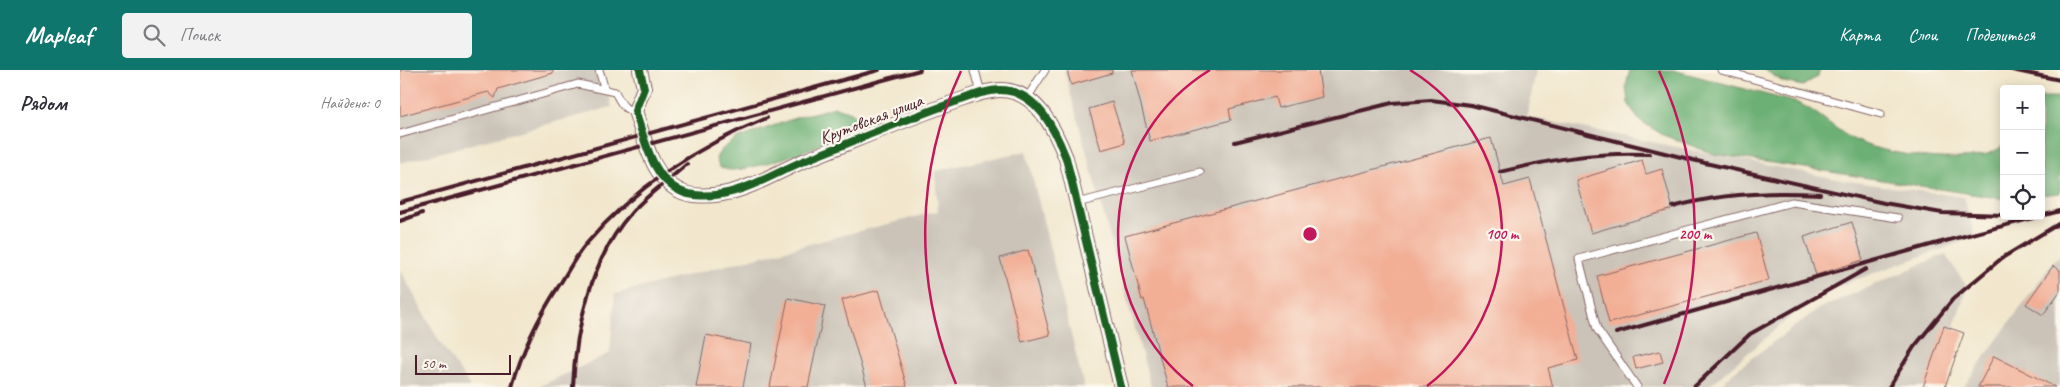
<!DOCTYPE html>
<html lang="ru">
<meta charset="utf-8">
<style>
:root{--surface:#fff;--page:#f2f2f3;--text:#2b2b33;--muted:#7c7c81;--line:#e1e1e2;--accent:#0f766e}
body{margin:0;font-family:Caveat,sans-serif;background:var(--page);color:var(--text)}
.controls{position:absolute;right:15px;top:15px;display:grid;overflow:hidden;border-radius:5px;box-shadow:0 2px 12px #0003}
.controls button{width:45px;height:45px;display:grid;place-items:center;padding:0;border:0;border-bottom:1px solid var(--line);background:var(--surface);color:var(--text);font:25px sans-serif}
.scale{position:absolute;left:15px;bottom:12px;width:96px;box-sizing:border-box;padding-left:5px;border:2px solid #4a1f2b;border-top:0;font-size:14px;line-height:18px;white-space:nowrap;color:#4a1f2b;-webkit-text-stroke:4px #fbf7ec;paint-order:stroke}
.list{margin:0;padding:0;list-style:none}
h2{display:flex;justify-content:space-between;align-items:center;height:65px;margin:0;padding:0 20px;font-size:21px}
h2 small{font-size:16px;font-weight:400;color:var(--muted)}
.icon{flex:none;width:28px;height:28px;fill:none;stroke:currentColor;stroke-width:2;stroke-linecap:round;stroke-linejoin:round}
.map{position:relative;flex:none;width:1660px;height:317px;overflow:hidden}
header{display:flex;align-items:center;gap:30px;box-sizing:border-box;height:70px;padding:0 25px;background:var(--accent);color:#fff}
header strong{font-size:24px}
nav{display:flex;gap:28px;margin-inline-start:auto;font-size:18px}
.search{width:350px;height:45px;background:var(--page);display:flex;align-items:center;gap:12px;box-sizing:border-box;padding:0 18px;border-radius:5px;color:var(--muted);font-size:19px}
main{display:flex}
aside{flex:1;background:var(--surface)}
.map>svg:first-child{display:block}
</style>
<header>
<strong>Mapleaf</strong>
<div class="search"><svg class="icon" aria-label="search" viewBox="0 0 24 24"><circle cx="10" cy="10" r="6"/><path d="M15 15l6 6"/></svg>Поиск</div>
<nav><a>Карта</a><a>Слои</a><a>Поделиться</a></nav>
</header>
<main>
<aside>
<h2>Рядом<small>Найдено: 0</small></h2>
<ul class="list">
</ul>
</aside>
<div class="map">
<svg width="1660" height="317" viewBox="0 0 1660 317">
<rect width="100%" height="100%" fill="#fbf7ec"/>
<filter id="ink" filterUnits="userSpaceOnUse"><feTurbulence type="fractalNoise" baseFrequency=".02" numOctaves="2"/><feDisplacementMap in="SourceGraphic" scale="10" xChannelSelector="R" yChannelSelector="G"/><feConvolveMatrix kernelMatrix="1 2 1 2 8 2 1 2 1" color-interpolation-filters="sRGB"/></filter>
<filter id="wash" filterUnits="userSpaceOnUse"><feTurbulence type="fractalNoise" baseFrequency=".0096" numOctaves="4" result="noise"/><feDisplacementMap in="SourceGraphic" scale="20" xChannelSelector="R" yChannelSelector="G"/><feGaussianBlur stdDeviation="1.12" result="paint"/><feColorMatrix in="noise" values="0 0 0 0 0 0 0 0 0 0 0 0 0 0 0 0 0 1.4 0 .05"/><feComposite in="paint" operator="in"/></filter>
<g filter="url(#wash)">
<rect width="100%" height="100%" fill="#f2e7cd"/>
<path fill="#cbc3b8" d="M0,0H203L212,37L0,93Z
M664,0H1136L1127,47L1447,111L1564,127L1575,167L1418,223L1308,317H751Z
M626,81L684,317H138L210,283L215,224L538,141L535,101Z
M1545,184L1567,217L1534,317H1319L1332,303L1418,239Z
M1660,186V317H1563L1656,188Z
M0,199L39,271L71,317H0Z"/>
<path fill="#6db074" stroke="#5c6850" d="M1230,0H1273L1398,33C1420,42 1437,63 1459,72C1487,85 1582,100 1604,74V129L1314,84L1263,65L1239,50L1228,33L1226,16Z
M1365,0H1420L1418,6L1403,16L1383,12Z
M1641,27H1660V123L1641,125Z
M435,37L452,42L456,50L453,59C431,73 356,101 330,100C326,100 323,98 319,97L316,88L321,80L336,69L398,47Z"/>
<g id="blocks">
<path fill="#f2af96" d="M0,0H153V3L98,19L95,28L88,22L0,46Z
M667,0H712V3L671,15Z
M732,0H918L922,27L878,38L875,27L829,39L831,50L750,71Z
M712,32L725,73L701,80L689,39Z
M1091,68L1104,116L1130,109L1178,290L1148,298L1153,317H768L744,229L742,230L725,166Z
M1242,90L1246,104L1262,99L1273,139L1191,163L1176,110Z
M1452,152L1463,190L1416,205L1404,167Z
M1356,163L1369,210L1209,253L1197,206Z
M628,180L650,265L622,272L600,188Z
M1653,196L1660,200V221L1643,245L1626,234Z
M479,220L507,317H467L442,230Z
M388,228L425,236L408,317H370Z
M1544,256L1564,263L1545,317H1523Z
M306,265L351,274L343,317H296Z
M1260,281L1263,292L1236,299L1233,287Z
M1594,286L1655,317H1578Z"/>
</g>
</g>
<g filter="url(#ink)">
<use href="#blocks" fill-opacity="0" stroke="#856564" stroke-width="1"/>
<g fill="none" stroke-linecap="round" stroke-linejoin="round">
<g stroke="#856564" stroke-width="9">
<path id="lane" d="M199,0L205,20
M575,0L581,23
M1321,0L1481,44
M627,28L645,0
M0,64L178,14L215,22C220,31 224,41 235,41
M677,133L800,102
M1237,317L1197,259L1179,189L1392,132L1498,148"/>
</g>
<g stroke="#856564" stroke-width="16">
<path id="street" d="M240,0L244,18L235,41C245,69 251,107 280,121C291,127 310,126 322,124C351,119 379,101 406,90C464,67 522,42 581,23C587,22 594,20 600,20C637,20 655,60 666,88L721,317"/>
</g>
<use href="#lane" stroke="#fff" stroke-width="7"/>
<use href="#street" stroke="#fff" stroke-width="14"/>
<path stroke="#4a1f2b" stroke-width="4" d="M1612,0L1660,10
M835,72L992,33L1031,30L1071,35L1305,93L1484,133L1542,143L1604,145
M1100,102C1153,89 1194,82 1249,84
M0,132L479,0
M1273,137C1321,123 1370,121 1420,124
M0,142L520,0
M0,151L22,143
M1216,263L1534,174L1660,141
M112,317C122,280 139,246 160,214C169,200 176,185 187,173C236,116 298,76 367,48
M173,317C175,259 192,186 232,142C248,124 269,110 287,94
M1294,317L1350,264L1466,199
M1489,317L1514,277L1553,229L1602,188L1660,153"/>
<g stroke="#fbf7ec" stroke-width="11">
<path id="cycleway" d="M240,0L244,18L235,41C245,69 251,107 280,121C291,127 310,126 322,124C351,119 379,101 406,90C464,67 522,42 581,23C587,22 594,20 600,20C637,20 655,60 666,88L721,317"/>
</g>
<use href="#cycleway" stroke="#1b5e20" stroke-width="8"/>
</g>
</g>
<g fill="none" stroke="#c2185b" stroke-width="2.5">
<path d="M793 316A192 192 0 0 1 810 0M1010 0A192 192 0 0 1 1027 316"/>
<path d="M556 314A385 385 0 0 1 561 1M1259 1A385 385 0 0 1 1264 314"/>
</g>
<g text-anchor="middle" stroke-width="4.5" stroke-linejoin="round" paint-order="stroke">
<g font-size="18" fill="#4a1f2b" stroke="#fbf7ec">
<text transform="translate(471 49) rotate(-21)" y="6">Крутовская улица</text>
</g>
</g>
<circle cx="910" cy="164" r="8" fill="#c2185b" stroke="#fbf7ec" stroke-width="2.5"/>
<g font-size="15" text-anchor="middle" font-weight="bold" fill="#c2185b" stroke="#fbf7ec" stroke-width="4.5" stroke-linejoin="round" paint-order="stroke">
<text x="1102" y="169">100 m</text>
<text x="1295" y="169">200 m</text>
</g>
</svg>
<div class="controls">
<button>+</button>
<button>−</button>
<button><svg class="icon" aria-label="locate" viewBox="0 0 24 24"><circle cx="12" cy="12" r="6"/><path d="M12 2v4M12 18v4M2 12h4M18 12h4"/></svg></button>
</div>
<div class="scale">50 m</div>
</div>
</main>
